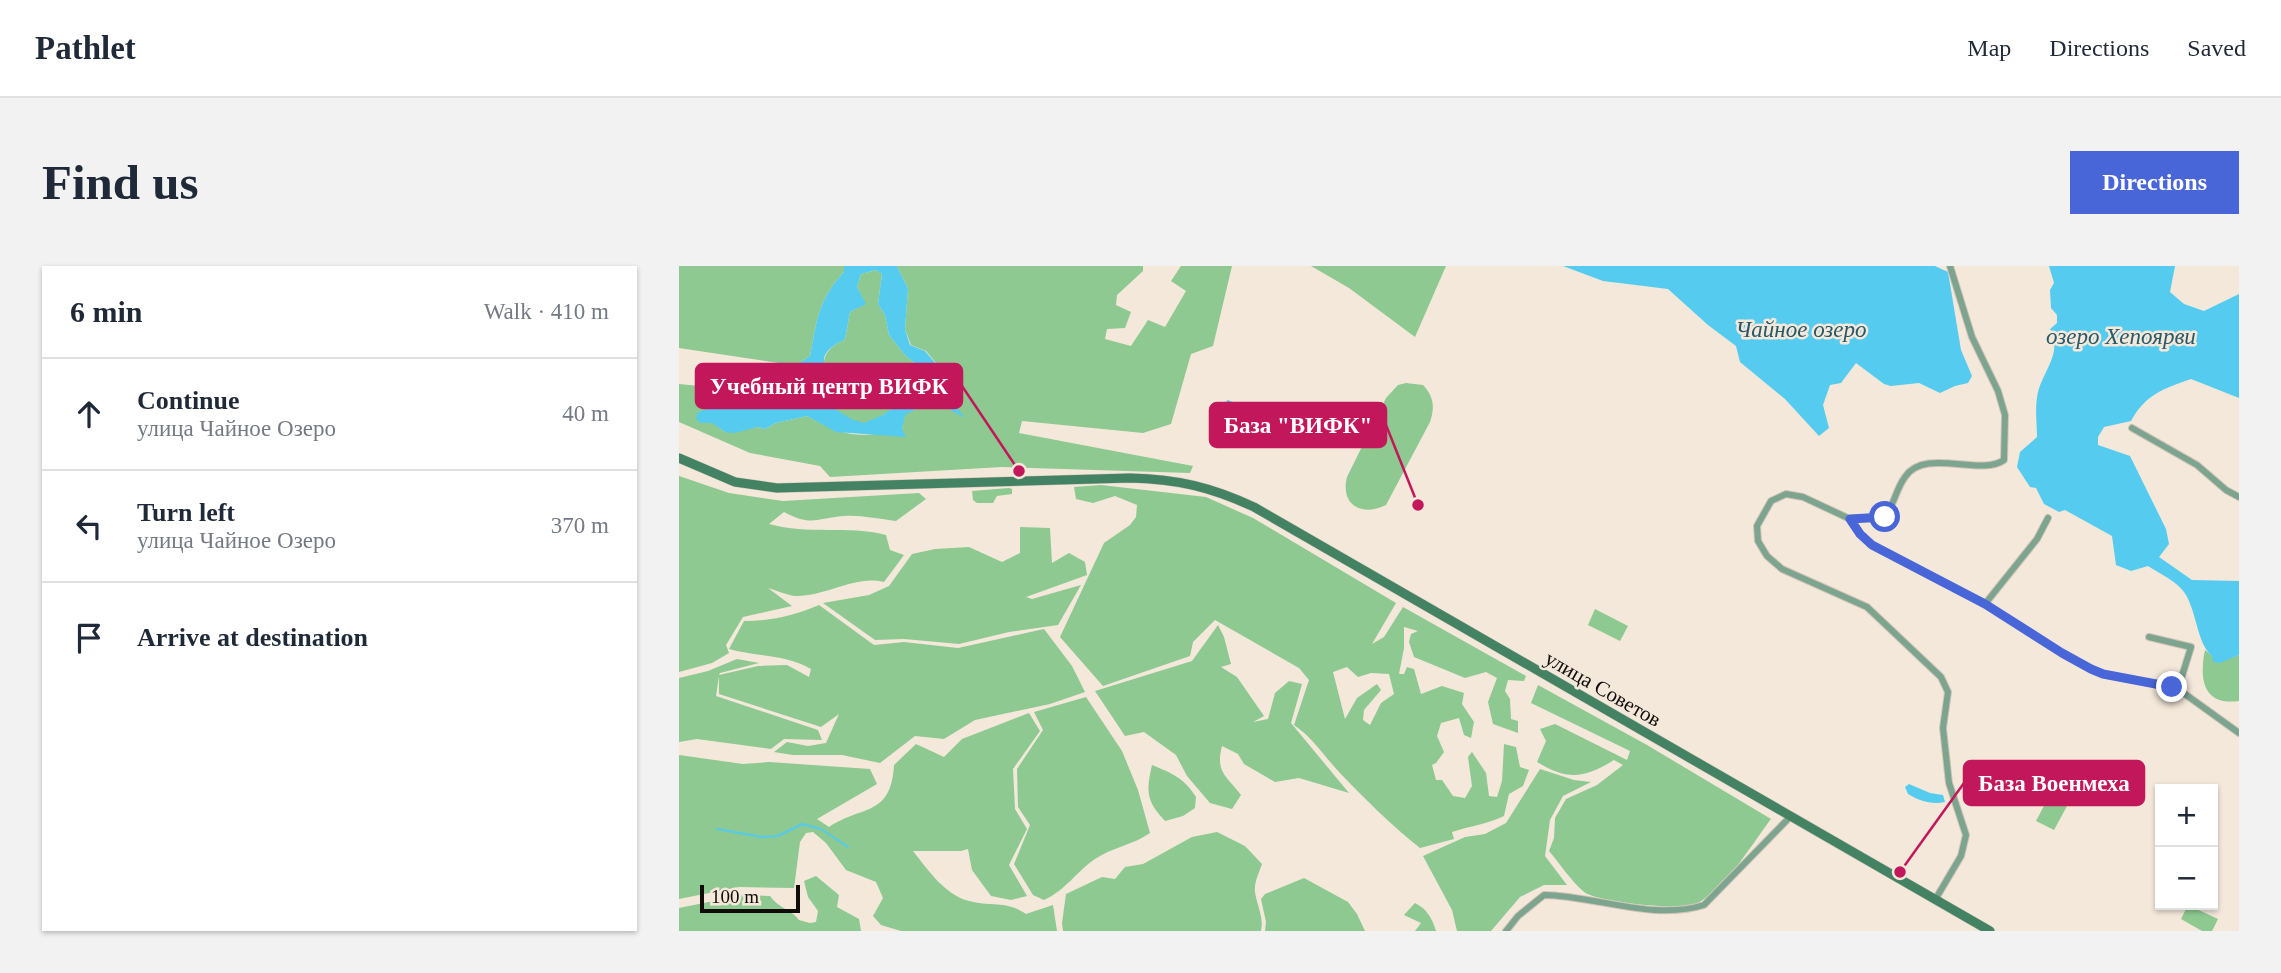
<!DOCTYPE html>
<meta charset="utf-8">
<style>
:root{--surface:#fff;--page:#f2f2f3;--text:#1f2937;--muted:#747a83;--line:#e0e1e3;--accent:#4966d9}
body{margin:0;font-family:"Times New Roman",serif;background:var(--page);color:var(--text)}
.controls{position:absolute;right:21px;bottom:21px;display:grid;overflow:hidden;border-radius:0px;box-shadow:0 2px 5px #0004}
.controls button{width:63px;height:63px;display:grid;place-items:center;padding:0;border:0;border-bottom:2px solid var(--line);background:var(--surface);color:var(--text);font:35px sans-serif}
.scale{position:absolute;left:21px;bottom:18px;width:100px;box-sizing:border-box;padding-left:7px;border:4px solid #100c08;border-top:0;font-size:19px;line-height:24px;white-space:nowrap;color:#100c08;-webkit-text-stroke:5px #f4e8da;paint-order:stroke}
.stop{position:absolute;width:21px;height:21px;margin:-16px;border:5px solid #4966d9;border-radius:50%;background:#fff}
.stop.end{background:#4966d9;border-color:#fff;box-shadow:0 2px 7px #0008}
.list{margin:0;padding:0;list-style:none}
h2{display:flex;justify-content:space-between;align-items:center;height:91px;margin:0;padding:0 28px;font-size:30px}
h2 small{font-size:23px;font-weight:400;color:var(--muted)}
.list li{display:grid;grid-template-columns:46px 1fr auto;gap:21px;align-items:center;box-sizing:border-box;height:112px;padding:0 28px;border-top:2px solid var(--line)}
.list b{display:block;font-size:26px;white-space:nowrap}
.list p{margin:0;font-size:23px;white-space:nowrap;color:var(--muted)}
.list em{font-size:23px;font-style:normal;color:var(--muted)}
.icon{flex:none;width:38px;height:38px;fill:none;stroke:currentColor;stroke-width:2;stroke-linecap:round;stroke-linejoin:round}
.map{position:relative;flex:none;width:1560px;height:665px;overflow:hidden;border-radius:0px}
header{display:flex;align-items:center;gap:42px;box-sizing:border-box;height:98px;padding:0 35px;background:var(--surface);border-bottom:2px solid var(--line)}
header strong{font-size:33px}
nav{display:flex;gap:38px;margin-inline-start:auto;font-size:24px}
.intro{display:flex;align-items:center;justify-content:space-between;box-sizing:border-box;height:168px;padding:0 42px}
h1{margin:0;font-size:49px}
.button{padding:18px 32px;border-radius:0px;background:var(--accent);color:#fff;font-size:24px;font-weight:700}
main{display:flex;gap:42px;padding:0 42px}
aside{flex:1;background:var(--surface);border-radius:0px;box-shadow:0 2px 5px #0004}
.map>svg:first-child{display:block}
</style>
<header>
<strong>Pathlet</strong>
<nav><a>Map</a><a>Directions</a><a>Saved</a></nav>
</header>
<div class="intro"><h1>Find us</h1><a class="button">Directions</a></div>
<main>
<aside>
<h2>6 min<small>Walk · 410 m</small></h2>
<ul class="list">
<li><svg class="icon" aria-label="ahead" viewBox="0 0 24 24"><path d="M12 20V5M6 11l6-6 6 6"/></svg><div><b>Continue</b><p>улица Чайное Озеро</p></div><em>40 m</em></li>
<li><svg class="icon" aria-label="left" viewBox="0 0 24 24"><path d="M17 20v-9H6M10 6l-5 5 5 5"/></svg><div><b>Turn left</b><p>улица Чайное Озеро</p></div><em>370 m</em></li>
<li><svg class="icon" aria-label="arrive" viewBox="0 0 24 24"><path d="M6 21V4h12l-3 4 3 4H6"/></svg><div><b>Arrive at destination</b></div></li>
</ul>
</aside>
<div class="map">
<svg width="1560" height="665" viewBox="0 0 1560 665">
<rect width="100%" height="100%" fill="#f4e8da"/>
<path fill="#8dc991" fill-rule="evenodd" d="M0,0H165V6C139,34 138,54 131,90L120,97C118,117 110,127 95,139L77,128C62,136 36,142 19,146L46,166L79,161L86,163L97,157L128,150C166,171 180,173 223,163L225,149C241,140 253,135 270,142L275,138L272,115L247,85L232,79L226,63L229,23L218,0H464V5L438,29L437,39L452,46L446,62L428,63L426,73L452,80L469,54L486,61L507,25L492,15L502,0H553L534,80L512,88L492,158L464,167L343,155L340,167L514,200L511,207L323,201L151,211L141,200L71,187L0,156V118L102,128L112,110L114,99L0,82Z
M632,0H767L736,71L670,22Z
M197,4L203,8L199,38L206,49L210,69L226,89L240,101L244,114L242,121C228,131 202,155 185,157C177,158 144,139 135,135L147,111C141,91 148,82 166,73L171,46L186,38L178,21L182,8Z
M727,117L744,119C755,131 756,141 751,156L707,239C683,251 661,239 668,211L707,132L719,119Z
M0,210L50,227L104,235L240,227L247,233L217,255C200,253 182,249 165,250C137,252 133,261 105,246L90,258C129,269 168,259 207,269L211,284L225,289L205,316C175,309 147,331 116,330C107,329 97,324 89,322L113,340L64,351L47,379L50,387L33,397L0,406Z
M422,219L527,231L574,252L717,337L693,378L705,371L724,341L847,410L845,415L829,414L826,425L831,433L832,453L839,455V467L814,458L809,436L818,412L807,406L786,412L735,391L730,376L732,368L739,365L725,361V382L720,408H725L728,401L735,403L742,428L763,420L785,427L783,438L795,456L792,472L785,469L780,452L762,457L758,470L765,486L757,497L753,499L757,514H763L774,530L786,532L793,520L789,491L793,486L807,507L810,530L818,531L823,515L825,478L837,481L841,501L850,504L844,520L830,528L825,550C809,558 791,560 773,566L775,573L741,582C712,559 686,533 661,507C645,490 634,472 615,459L630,414L620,402L536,354L514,376L511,390L424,420L381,371L425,277L451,259L457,251L458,239L436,230L414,237L397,233L395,221ZM668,401L679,411L692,407L710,408L715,428L702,437L691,459L684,454L685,444L702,424L698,418L678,432L666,453L654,406Z
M330,222L333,223V228L318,230L314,237H298L294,234L293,225Z
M341,261L371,262L373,297L390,287L406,296L408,309L347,331L353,333L402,319L379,359L330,366L280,378L225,373L196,374L144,337L190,329L210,320L233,288L256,283L290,281L323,296L341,287Z
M140,339L195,379L225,376L279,382L365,363L393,400L406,426L371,438L296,454L265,473L236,470L201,497L163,489H114L95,486L108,476L129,480L147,477L160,448L142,461L40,428V410L37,430L139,464L143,474L105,473L92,483L18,473L0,476V412L29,405L58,393L80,397L41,407L40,409L79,400L108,399L130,411L132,403C106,388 79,391 50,383L65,355C92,355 114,350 140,339Z
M916,343L949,360L941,375L909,359Z
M539,359L545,371L552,398L542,401L558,411L585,450L574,456L589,453L596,427L610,415L623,418L612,457L670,527L620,512L596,516L565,498L559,488L543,480C536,507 548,510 562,529L553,543L531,537L508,510L497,489L465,466L446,470L416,425L513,395Z
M1526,384L1541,396L1560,389V435C1524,440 1520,413 1526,384Z
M859,419L968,479L1092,553C1072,579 1047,623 1017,638C1003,645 918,636 905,626C892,615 881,598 870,585L875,572L876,552L887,533L918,519L944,499L935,494C906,512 889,515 858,496L867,475L861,463L876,458L948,494L951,485L852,437Z
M407,431L443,485L459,524L471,567C454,579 434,581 416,593C397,606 387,624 365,634L354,629L335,598L351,559L339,541L338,503L364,464L355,446Z
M350,447L361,465L334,503L336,543L348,563L330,599L348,630L332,634L312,630L293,604L289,583L282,585H234C249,604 266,629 290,635C312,641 327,634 347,648L374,639L378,665H222L202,659L194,650L204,632L197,616L167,604L147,577L134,566L127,567L121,576L115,622L60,621L0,633V489L64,498L90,496L191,503L198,518L138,553L150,561C183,539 212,551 215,499L237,478L265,491L283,473Z
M473,499C493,507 506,513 517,531L516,542L504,550L486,555C467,535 467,525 473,499Z
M861,503L895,514L912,516L884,530L871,554L866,590L888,619H865L841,631L812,665H778L773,644L744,590L786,571L806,568L827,557Z
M1376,519L1394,529L1375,564L1357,555Z
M538,566L566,580L583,598C580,607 575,616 576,626C578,640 585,651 582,665H384L383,657L387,628L423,611L436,613L446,601L464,598L513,571Z
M137,610L160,629L158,641L180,653L182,665H0V642L64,629L91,630C99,642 112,643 120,654L131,657L137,656L139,645L129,631L125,615Z
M625,612L669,636L678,648L686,665H586L587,656L582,633L586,628Z
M736,637C748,643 753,652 757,665H736L742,657L725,649Z
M1509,639L1539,653L1533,665H1523L1502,653Z"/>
<path fill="#54cbef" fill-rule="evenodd" d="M165,0H218L229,23L226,63L231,79L246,85L272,115L275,138L286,152L257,136L239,142L226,149L223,163L227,171L157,166L128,150L97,157L86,163L79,161L55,167L46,166L33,157H21L17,152L19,146C40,140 68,127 89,130L95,139C110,127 118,117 120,97L131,90C138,54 139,34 165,6ZM197,4L203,8L199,38L206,49L210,69L226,89L240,101L244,114L242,121L204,149L185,157L172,153L158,144L135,135C138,129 144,127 145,121C153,98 130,92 166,73L171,46L187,38L178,21L182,8Z
M884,0H1256L1269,6L1282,84L1293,110L1289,117L1276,120L1261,127L1240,117L1212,120L1205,118L1177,97L1162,117L1151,119L1144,139L1150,162L1140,170L1106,133L1061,96L1057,80L1029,59L989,23L924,15Z
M1370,0H1496L1491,26L1505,38L1525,45L1560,28V132L1512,113C1484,123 1467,128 1452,155L1425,161L1419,171V179L1451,190L1487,263L1490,278L1480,291L1513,314L1560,315V389L1541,397L1534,396L1533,390C1517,376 1518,344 1505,326C1497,315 1480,307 1469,300L1452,305L1437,299L1433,270L1386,244L1380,246L1365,238L1357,222L1351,221L1338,201L1341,186L1358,171C1358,159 1356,144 1358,132C1361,107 1385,89 1371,63L1378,57V49L1372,42L1371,24L1375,17Z
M549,134L594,154L581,181L563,175L540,157L545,137Z
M1230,518L1251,527L1264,529L1266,536C1252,539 1241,535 1229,528L1226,521Z"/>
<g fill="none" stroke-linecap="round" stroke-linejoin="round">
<path stroke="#54cbef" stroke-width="2" d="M38,563L83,571L99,570L123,558L142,563L169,581"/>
<g stroke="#d0c5b8" stroke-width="8">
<path id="street" d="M1453,162L1518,199L1547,224L1560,231
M1171,253L1206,251C1215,239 1217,223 1226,211C1246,181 1301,211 1325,194L1326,149L1319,125L1293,71L1271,0
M1306,338L1358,273L1369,252
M1470,371L1512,381L1499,423
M1256,634L1282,590L1287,569L1270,517L1264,462L1269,426L1262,411L1188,341L1103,303L1088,290L1079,275L1078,260L1092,235L1107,228L1124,231L1171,253L1181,268L1193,279L1306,338L1383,387L1412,403L1424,408L1499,423L1560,467
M827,665L839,650L865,629C918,630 974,655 1025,639L1111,551"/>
</g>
<g stroke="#d0c5b8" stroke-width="10">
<path id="secondary" d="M0,192L56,216L98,222L451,212C498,213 532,221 575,241L1311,665"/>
</g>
<use href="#street" stroke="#7da48f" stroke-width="6"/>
<use href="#secondary" stroke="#448264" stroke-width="9"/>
</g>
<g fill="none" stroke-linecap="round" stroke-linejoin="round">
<path stroke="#4966d9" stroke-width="9" d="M1206,251L1171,253L1181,268L1193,279L1306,338L1383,387L1412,403L1424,408L1493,421"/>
</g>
<g text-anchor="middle" stroke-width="5" stroke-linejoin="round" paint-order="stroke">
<g font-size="21" fill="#100c08" stroke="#f4e8da">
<text transform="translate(924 423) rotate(30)" y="7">улица Советов</text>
</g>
<g font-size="23" font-style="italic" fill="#285969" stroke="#f4e8da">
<text x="1122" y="71">Чайное озеро</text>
<text x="1442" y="78">озеро Хепоярви</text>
</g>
</g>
<path fill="none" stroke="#c2185b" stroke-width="2.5" d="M340 205L283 120M739 239L707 159M1221 606L1285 517"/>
<g fill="#c2185b" stroke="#f4e8da" stroke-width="2.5">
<circle cx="340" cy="205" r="7"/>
<circle cx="739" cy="239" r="7"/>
<circle cx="1221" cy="606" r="7"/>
</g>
<g fill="#c2185b" stroke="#c2185b" stroke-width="2.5">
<rect x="17" y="98" width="266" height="44" rx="7"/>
<rect x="531" y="137" width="176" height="44" rx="7"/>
<rect x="1285" y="495" width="180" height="44" rx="7"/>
</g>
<g font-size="23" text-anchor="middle" font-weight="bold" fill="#fff">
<text x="150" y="128">Учебный центр ВИФК</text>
<text x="619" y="167">База "ВИФК"</text>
<text x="1375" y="525">База Военмеха</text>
</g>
</svg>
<div class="controls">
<button>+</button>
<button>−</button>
</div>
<div class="scale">100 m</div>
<div class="stop" style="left:1206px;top:251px"></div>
<div class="stop end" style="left:1493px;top:421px"></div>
</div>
</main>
